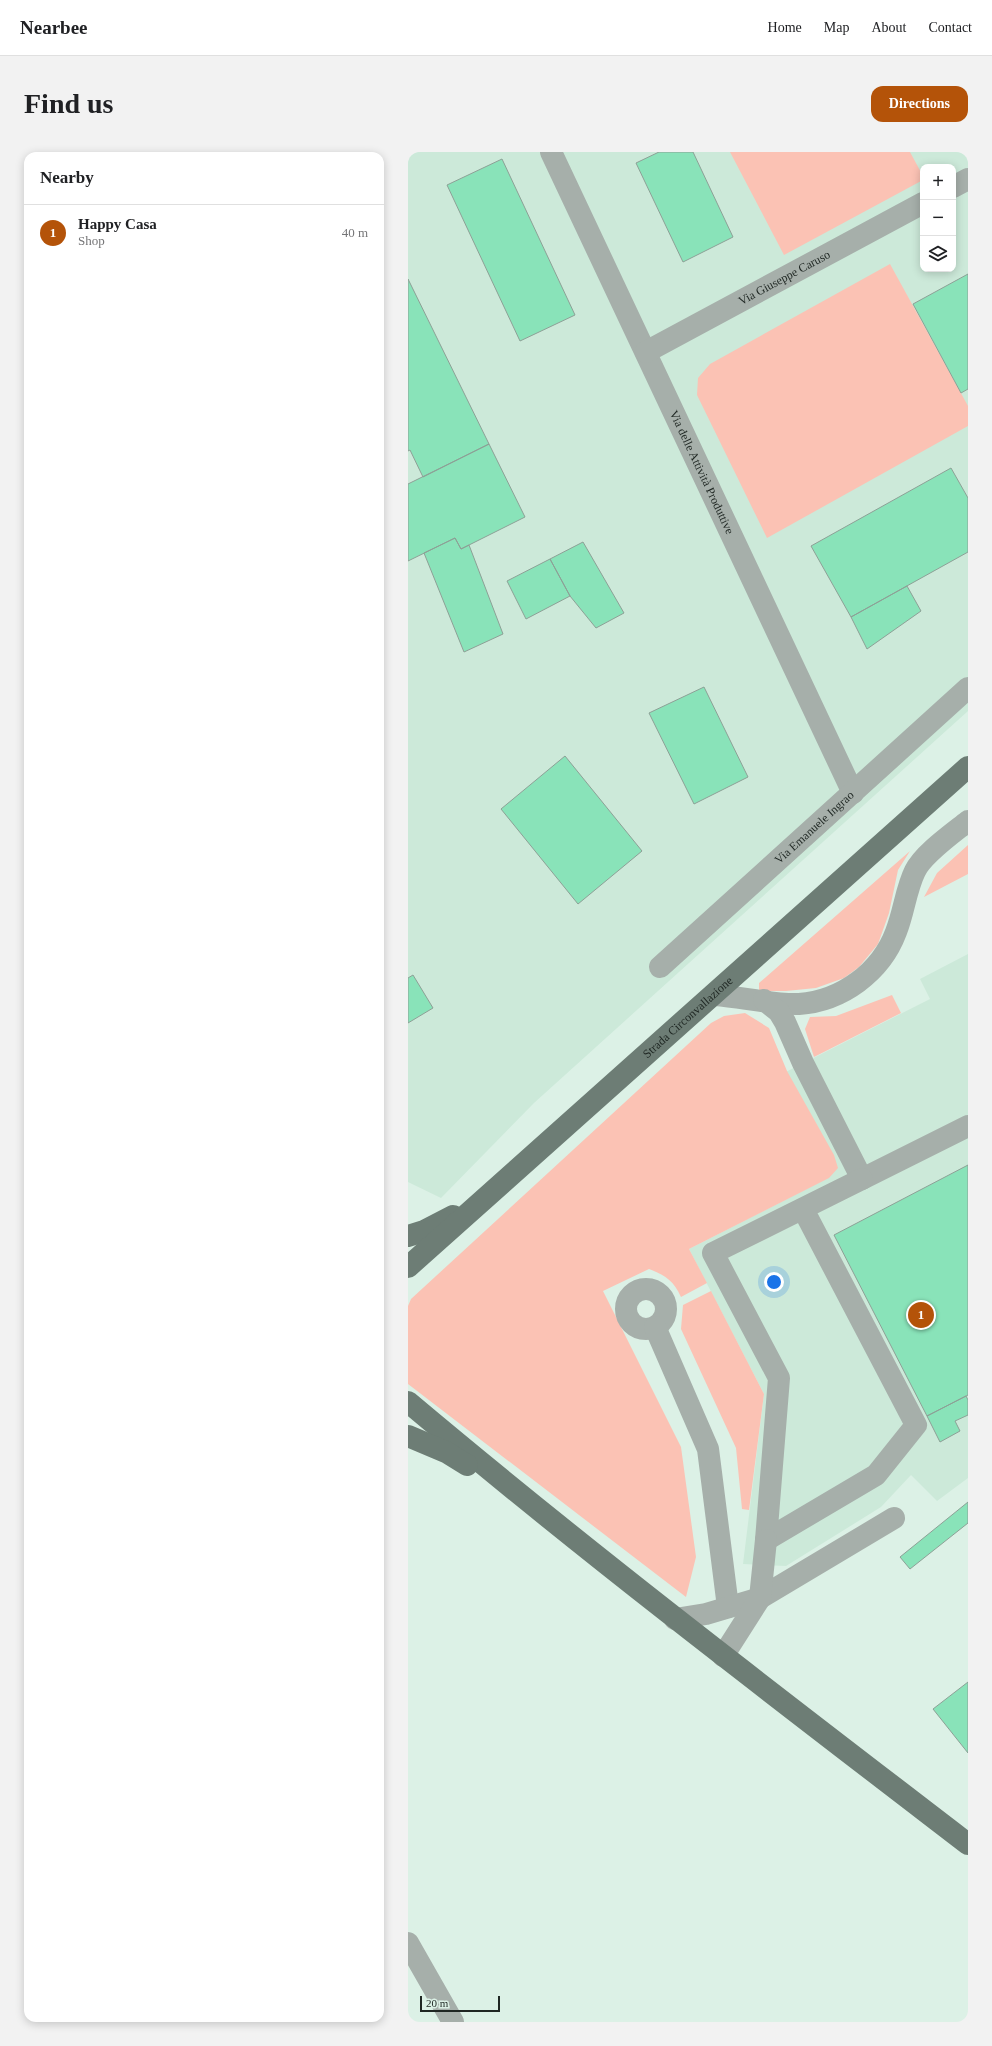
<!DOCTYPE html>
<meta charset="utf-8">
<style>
:root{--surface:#fff;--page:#f2f2f2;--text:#202124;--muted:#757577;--line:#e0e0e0;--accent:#b45309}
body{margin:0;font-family:Georgia,serif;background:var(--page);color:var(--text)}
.controls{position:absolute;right:12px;top:12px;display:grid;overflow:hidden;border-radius:8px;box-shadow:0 2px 10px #0003}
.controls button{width:36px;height:36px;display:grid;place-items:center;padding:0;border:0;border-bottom:1px solid var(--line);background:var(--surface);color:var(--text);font:20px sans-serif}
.scale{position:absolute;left:12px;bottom:10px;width:80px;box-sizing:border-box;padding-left:4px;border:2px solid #1f2723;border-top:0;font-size:11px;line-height:14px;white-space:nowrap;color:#1f2723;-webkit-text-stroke:3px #dcf1e6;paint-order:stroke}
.you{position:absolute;left:366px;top:1130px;width:14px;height:14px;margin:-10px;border:3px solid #fff;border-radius:50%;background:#1a73e8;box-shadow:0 0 0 6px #1a73e833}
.badge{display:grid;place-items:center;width:26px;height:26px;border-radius:50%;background:var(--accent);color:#fff;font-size:13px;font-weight:700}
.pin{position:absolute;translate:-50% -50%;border:2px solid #fff;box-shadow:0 1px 4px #0006}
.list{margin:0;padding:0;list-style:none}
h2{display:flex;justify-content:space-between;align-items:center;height:52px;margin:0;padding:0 16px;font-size:17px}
h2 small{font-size:13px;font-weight:400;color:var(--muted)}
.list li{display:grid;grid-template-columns:26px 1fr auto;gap:12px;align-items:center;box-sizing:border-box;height:56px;padding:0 16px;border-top:1px solid var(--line)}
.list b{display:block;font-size:15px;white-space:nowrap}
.list p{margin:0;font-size:13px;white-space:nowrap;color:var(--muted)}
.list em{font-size:13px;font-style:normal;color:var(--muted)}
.icon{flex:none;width:22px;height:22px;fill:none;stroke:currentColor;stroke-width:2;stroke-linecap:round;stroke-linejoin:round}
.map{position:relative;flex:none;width:560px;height:1870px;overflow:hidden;border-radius:12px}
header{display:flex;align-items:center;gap:24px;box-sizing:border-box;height:56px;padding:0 20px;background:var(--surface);border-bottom:1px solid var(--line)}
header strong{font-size:19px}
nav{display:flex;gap:22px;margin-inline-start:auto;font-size:14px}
.intro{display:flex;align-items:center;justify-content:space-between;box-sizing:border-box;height:96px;padding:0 24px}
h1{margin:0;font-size:28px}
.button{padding:10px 18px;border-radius:12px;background:var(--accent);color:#fff;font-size:14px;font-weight:700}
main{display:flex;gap:24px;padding:0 24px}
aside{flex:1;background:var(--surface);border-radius:12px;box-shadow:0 2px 10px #0003}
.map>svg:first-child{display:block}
</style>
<header>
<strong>Nearbee</strong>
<nav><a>Home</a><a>Map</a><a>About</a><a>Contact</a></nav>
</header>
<div class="intro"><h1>Find us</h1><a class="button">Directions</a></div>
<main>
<aside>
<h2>Nearby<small></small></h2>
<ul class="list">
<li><span class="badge">1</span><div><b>Happy Casa</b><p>Shop</p></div><em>40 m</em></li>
</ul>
</aside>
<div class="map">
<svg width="560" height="1870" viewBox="0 0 560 1870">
<rect width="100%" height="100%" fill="#dcf1e6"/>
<path fill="#cce9d9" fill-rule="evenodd" d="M0,0H560V559L126,951L33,1046L0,1030ZM515,15H545V117H515Z
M560,802V1326L529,1349L503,1323L473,1355L378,1414L335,1412L356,1242L281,1097L412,1030L348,935L522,847L512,827Z"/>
<path fill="#fbc2b4" d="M322,0H502L515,24V28L376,103Z
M482,112L560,254V274L359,386L289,243L290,226L302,212Z
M560,693V722L516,745L529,721Z
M502,699L490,718L481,761L470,792L451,815L436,826L408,836L378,839H351V831Z
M484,843L493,861L406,905L397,877L402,865L428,864Z
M337,861L361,876L379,919L426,1003L430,1016L421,1026L281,1097L299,1131L273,1145C266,1129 257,1123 241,1117L195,1139L273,1295L288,1405L278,1445L0,1232V1154L3,1147L303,871L316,864Z
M303,1139L356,1242L341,1358L334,1357L328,1296L273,1177L275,1153Z"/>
<path fill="#89e3b9" stroke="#8da096" d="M251,0H285L325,85L275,110L228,11Z
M94,7L167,163L112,189L39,33Z
M560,122V237L553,241L505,152Z
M0,127L81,292L15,325L2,298L0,299Z
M81,292L117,365L53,397L47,386L0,409V332Z
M543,316L560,346V400L443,465L403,394Z
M47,386L53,397L61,393L95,482L56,500L16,401Z
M175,390L216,461L188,476L162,444L142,407Z
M142,407L162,444L118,467L99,429Z
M499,434L513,459L459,497L443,465Z
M296,535L340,625L286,652L241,561Z
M157,604L234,699L170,752L93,657Z
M5,823L25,856L0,871V826Z
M560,1013V1243L519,1264L426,1083Z
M558,1244L560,1248V1263L547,1269L552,1279L532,1290L519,1264Z
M560,1350V1371L502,1417L492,1405Z
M560,1530V1601L525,1557Z"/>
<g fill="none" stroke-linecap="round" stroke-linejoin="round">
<g stroke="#a6afaa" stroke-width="22">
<path id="s1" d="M143,0L445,641"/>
<path d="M545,35L560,27"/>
<path id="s2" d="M238,200L515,51"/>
<path id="s3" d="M252,815L560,536"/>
<path d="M307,843C334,845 364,853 391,852C434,849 473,820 488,780C496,760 498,737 507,719C515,702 545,681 560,669"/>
<path d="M356,848L371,860L377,870L395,911L454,1027L560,974"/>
<path d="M395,1057L508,1273L468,1323L358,1388L371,1226L305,1101L454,1027"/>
<circle cx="238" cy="1157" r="20"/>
<path d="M247,1175L300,1297L320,1455"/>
<path d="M267,1467L298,1462L352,1446L486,1366"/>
<path d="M315,1504L352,1446L358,1388"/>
<path d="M0,1791L45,1870"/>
</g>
<g stroke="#6d7d75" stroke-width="22">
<path d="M0,1084L16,1079L45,1064"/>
<path id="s4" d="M0,1115L560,615"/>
<path d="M0,1250C182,1403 371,1547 560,1692"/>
<path d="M0,1284L38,1300L59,1313"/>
</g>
</g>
<g text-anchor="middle" stroke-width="3.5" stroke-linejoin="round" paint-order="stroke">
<g font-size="12" fill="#1f2723" stroke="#dcf1e6">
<text dy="4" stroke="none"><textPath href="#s2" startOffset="157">Via Giuseppe Caruso</textPath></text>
<text dy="4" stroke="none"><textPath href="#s1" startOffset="354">Via delle Attività Produttive</textPath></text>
<text dy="4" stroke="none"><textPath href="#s3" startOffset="208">Via Emanuele Ingrao</textPath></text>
<text dy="4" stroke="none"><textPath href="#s4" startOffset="375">Strada Circonvallazione</textPath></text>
</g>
</g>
</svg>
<div class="controls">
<button>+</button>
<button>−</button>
<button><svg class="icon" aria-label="layers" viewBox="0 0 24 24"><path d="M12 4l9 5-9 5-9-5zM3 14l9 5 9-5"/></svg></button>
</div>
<div class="scale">20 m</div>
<div class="you"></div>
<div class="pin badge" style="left:513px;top:1163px">1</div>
</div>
</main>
